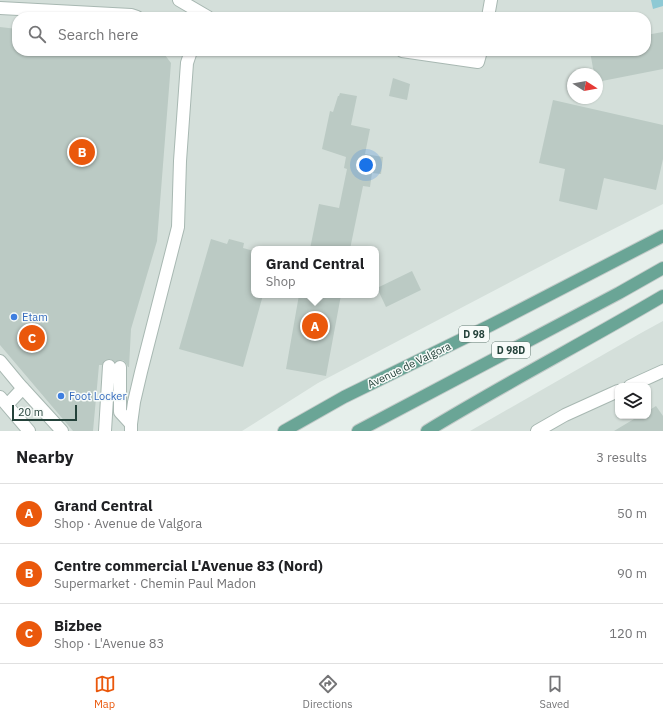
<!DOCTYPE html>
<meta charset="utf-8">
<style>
:root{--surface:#fff;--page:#f6f6f6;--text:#202124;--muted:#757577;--line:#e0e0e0;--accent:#ea580c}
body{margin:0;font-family:"IBM Plex Sans",sans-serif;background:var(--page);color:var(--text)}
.controls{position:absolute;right:12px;bottom:12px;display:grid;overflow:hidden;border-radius:8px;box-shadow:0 1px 3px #0004}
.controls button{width:36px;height:36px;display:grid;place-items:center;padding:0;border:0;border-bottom:1px solid var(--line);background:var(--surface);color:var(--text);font:20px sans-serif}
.compass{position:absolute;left:567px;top:68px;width:36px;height:36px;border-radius:50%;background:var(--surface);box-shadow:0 1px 3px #0004;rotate:101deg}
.scale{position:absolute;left:12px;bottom:10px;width:65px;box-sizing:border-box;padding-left:4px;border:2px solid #24423a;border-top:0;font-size:11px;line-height:14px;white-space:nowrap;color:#24423a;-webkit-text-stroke:3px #f7fbf9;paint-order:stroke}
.you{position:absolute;left:366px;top:165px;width:14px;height:14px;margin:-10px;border:3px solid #fff;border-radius:50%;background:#1a73e8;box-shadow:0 0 0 6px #1a73e833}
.badge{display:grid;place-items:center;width:26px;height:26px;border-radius:50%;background:var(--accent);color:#fff;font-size:13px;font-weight:700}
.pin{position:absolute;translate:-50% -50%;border:2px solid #fff;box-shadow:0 1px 4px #0006}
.popup{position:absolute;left:251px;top:246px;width:128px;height:52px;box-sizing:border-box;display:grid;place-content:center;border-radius:8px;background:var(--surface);filter:drop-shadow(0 1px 3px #0005);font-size:13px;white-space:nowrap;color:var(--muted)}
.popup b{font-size:15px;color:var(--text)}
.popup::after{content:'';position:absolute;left:50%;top:100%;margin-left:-8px;border:8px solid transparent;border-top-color:var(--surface)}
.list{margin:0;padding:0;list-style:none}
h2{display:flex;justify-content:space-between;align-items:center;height:52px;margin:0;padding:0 16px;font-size:17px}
h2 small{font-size:13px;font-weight:400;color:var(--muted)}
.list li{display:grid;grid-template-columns:26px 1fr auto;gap:12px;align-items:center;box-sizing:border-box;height:60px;padding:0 16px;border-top:1px solid var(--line)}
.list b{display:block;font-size:15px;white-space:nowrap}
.list p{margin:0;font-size:13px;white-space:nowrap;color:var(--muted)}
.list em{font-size:13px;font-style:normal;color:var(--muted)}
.icon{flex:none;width:22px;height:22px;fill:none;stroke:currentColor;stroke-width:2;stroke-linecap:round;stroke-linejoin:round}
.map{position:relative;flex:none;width:663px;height:431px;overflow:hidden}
.search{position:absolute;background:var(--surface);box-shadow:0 1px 3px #0004;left:12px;right:12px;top:12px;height:44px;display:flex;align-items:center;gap:10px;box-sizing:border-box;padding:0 14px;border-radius:16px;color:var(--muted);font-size:15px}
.sheet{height:232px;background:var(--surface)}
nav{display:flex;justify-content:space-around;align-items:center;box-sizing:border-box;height:56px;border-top:1px solid var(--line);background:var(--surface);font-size:11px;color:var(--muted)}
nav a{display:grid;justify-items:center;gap:2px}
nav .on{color:var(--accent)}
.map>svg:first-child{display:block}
</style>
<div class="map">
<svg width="663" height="431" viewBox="0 0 663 431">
<rect width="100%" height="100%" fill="#e6efeb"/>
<path fill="#d4dfda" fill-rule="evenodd" d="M0,0H663V204L564,254L318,383L242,431H0ZM17,17H646V51H17ZM573,74H597V98H573ZM254,249H376V295H254Z
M663,321V431H470L641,333ZM618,386H648V416H618Z"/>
<path fill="#8ec9d4" d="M651,0H663V6L653,9Z"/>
<path fill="#bbcac4" d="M0,27L17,29V51H162L171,63L157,241L131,329L129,367H128L126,363L123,360H120L115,362L110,359L105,360L102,365H99L93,431H73L0,345Z
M663,32V69L597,82V74H594L590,51H646V35Z
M393,78L410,84L407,100L389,96Z
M340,93L357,96L351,125L370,129L365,154L383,157L381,174L372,173L370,187L363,186L350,249H310L319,204L339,208L347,169L344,168L346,157L322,149L330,111L333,112L338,96H339Z
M553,100L663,125V159L656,190L604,178L597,210L559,201L565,169L539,163Z
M211,239L227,244L229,239L244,243L243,248L254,251V295H263L243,367L179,349Z
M412,271L421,290L386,307L377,288Z
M299,295H341L326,376L286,369Z
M656,406L663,416V431H614L639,416H648V411Z"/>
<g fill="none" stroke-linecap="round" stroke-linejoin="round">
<g stroke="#a8b8b2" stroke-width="14">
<path id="minor" d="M179,0L208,17
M0,8L131,15L137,17
M488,17L491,0
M402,51L478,62L481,51
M0,361L19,384L62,431
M120,367V412L131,424
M630,386L663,371
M0,397L29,431
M7,405L23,388
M105,431L109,366
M131,431V424L134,402L141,372L178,227L180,161L187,63L191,51
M537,431L565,415L618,391"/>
</g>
<g stroke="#c2cac8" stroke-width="14">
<path id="major" d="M284,431L344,397L491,325L663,236
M358,431L619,293L663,268
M427,431C504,384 585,342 663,296"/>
</g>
<use href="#minor" stroke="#fff" stroke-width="12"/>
<use href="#major" stroke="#6aa596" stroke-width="12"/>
</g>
<g fill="#3f7fe0" stroke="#f7fbf9" stroke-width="1.5">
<circle cx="14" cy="317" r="4"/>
<circle cx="61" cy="396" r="4"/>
</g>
<g text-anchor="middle" stroke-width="3" stroke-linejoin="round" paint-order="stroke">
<g fill="#f7fbf9" stroke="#637a73" stroke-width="1">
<rect x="459" y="326" width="30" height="16" rx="3"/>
<rect x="492" y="342" width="38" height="16" rx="3"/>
</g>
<g font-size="10" font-weight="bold" fill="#24423a">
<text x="474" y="338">D 98</text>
<text x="511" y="354">D 98D</text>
</g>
<g font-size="11" fill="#366cbe" stroke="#f7fbf9" text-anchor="start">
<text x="22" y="321">Etam</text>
<text x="69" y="400">Foot Locker</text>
</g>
<g font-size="11" fill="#24423a" stroke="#f7fbf9">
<text transform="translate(409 365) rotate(-26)" y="4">Avenue de Valgora</text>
</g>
</g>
</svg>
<div class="controls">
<button><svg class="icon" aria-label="layers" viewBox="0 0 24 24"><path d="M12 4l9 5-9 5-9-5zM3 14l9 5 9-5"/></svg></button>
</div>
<svg class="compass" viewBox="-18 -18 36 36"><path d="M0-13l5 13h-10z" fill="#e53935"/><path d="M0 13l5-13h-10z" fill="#757577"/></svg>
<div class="scale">20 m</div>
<div class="you"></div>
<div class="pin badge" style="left:315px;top:326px">A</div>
<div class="popup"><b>Grand Central</b>Shop</div>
<div class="pin badge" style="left:82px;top:152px">B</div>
<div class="pin badge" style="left:32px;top:338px">C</div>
<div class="search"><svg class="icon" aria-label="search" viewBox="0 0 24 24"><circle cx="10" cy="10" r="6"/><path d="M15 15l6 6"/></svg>Search here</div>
</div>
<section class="sheet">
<h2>Nearby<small>3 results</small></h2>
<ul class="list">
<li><span class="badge">A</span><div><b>Grand Central</b><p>Shop · Avenue de Valgora</p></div><em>50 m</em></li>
<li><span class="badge">B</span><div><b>Centre commercial L'Avenue 83 (Nord)</b><p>Supermarket · Chemin Paul Madon</p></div><em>90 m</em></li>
<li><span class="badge">C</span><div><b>Bizbee</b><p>Shop · L'Avenue 83</p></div><em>120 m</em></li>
</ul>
</section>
<nav>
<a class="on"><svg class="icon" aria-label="map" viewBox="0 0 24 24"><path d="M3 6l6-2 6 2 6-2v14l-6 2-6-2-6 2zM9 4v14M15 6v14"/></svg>Map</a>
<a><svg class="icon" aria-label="directions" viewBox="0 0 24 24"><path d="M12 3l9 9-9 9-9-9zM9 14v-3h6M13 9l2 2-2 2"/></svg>Directions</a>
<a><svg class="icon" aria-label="saved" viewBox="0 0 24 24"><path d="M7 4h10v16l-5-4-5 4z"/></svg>Saved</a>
</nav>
